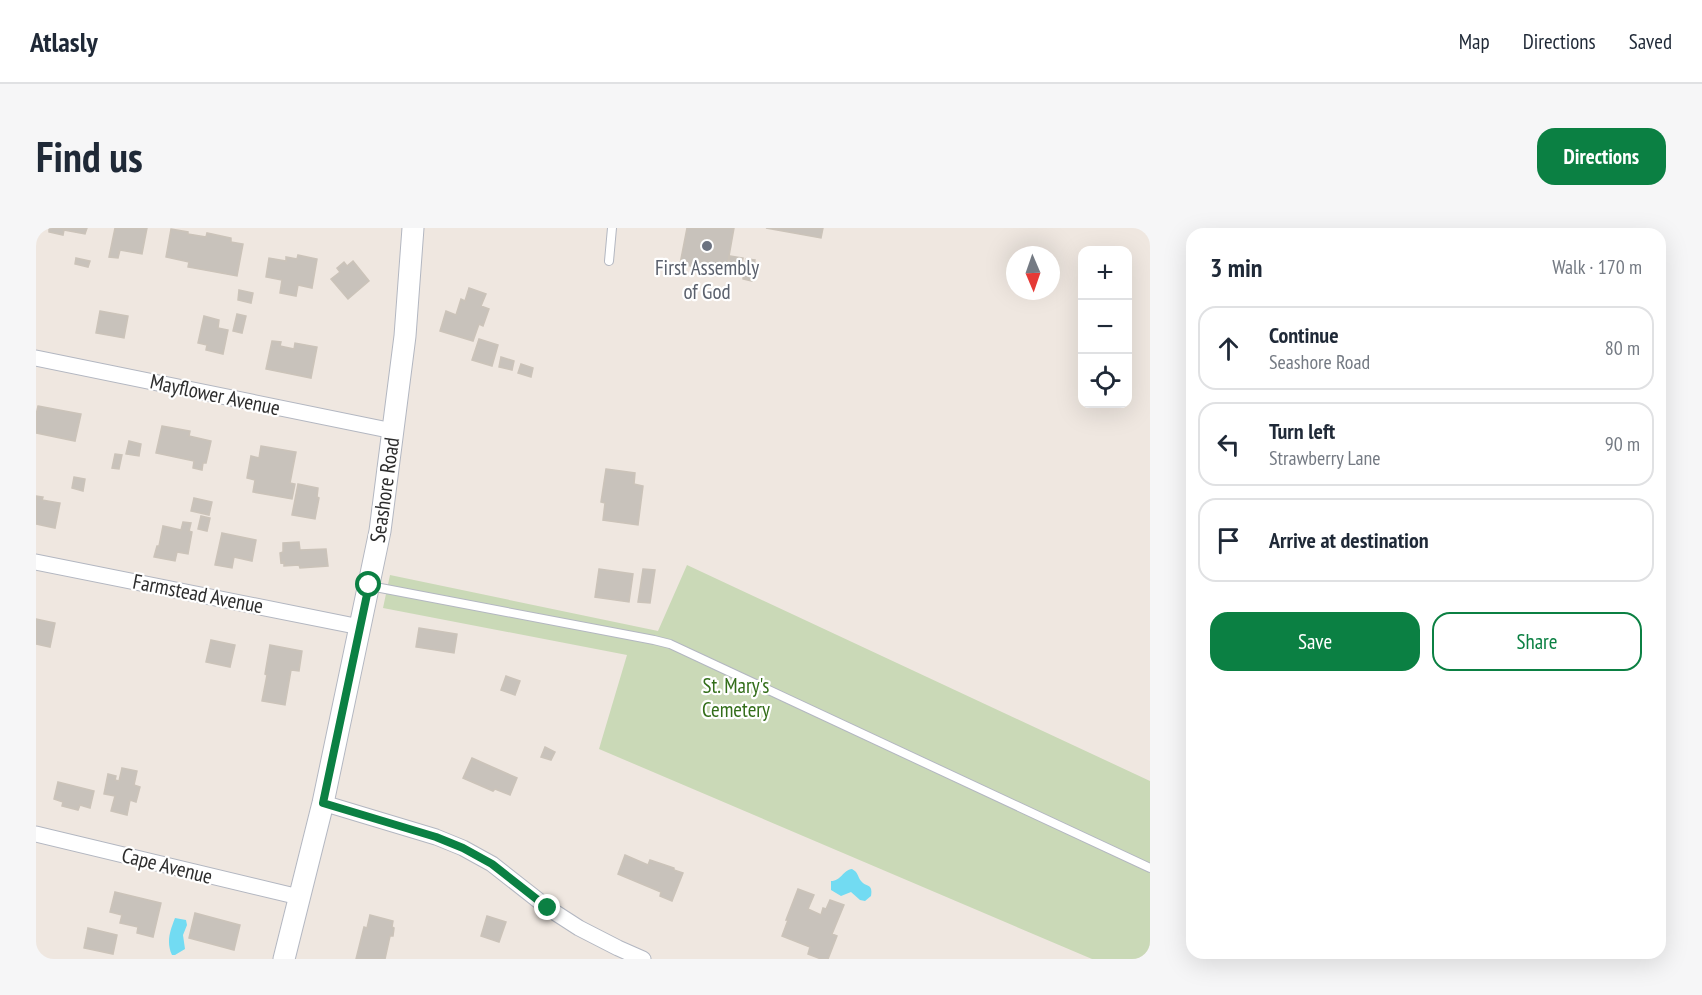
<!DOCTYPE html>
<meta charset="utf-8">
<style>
:root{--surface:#fff;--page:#f6f6f7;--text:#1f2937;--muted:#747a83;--line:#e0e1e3;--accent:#0b8043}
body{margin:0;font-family:"PT Sans Narrow",sans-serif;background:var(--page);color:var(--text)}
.controls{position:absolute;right:18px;top:18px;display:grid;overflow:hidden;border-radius:12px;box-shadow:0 6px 24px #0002}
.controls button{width:54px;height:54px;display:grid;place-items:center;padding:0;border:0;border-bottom:2px solid var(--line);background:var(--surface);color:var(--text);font:30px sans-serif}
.compass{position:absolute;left:970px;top:18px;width:54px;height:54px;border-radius:50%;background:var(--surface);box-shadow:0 6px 24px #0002;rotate:178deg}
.stop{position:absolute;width:18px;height:18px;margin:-14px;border:4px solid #0b8043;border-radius:50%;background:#fff}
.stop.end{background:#0b8043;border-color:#fff;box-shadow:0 2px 6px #0008}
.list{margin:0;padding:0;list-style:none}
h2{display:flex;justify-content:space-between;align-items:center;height:78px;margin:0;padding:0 24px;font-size:26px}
h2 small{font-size:20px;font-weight:400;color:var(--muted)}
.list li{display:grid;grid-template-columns:39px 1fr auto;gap:18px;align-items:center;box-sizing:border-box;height:84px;margin:0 12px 12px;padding:0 12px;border:2px solid var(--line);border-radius:18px}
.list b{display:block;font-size:22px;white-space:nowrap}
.list p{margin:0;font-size:20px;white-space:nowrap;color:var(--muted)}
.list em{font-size:20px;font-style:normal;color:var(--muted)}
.actions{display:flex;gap:12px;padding:18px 24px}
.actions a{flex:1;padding:14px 0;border:2px solid var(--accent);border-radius:18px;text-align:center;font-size:21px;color:var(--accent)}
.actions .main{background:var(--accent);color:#fff}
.icon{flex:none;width:33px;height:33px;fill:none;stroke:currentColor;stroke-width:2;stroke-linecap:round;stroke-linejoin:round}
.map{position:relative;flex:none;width:1114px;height:731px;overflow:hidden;border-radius:18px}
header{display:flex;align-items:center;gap:36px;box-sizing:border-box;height:84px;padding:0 30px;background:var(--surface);border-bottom:2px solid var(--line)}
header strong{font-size:28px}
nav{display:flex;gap:33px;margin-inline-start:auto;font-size:21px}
.intro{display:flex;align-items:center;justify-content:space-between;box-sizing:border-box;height:144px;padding:0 36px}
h1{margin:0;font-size:42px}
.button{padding:15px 27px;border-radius:18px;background:var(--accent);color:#fff;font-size:21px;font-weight:700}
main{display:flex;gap:36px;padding:0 36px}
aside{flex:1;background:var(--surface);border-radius:18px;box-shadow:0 6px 24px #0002}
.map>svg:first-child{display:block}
</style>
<header>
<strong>Atlasly</strong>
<nav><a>Map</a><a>Directions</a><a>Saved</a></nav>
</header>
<div class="intro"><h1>Find us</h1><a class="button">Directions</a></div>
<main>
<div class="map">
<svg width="1114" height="731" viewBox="0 0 1114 731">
<rect width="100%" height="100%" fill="#efe7e0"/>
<path fill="#cad9b7" d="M651,337L1114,553V731H1056L563,521L591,427L347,380L354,347L622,403Z"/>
<path fill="#72dbf2" d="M816,641C823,645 821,648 825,653C831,660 837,655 835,668L829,673L824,672L815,664L805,668L795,662V653C805,653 807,642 816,641Z
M139,690L150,692L151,697L147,707L149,721L139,727H136C130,714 134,703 139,690Z"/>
<path fill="#c8c2bb" stroke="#cbc3b9" stroke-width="1.5" d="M13,0H51L49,6L28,2L27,7L13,4Z
M79,0H111L106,26L84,22L82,30L73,29Z
M651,0H698L690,45L644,36Z
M730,0H787L785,10Z
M135,1L152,4V6L170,9L171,5L195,10V14L207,16L201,48L152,39L153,34L130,29Z
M262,27L281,31L276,60L262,57L260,68L244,65L246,52L230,49L233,30L250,33V29L261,31Z
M694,28L707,30L705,40L692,38Z
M40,30L54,33L52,39L39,36Z
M710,31L719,32L716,53L707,51Z
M317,33L333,53L312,71L295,51L304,44L301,40L308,34L311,38Z
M433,60L450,66L445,78L453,81L447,98L443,96L437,113L404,103L410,83L420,87L425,71L429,73Z
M203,62L217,65L215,75L202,72Z
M64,83L92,88L88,110L60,105Z
M201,86L210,88L206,105L197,103Z
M168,88L183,92L182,100L192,102L187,126L170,122L171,117L162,115Z
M443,111L462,117L456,138L436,132Z
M236,113L245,114L244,118L258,121L259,115L281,119L275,150L230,141Z
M465,129L478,133L476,142L463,139Z
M485,136L497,140L495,149L482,145Z
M2,178L45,186L39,213L0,205V187Z
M126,198L154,203L153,208L175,213L170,235H167L166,242L157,240L158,233L120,225Z
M93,213L105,216L103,228L90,226Z
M225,218L260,224L254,255L259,256L256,271L217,264L219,252L211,250L215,228L223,230Z
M79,226L86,227L83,241L76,240Z
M570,241L599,245L598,256L607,258L602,297L567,292L569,275L565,274Z
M38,249L49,251L47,263L36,260Z
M262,256L282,260L281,269L283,270L279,291L256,287Z
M0,268L7,269L6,272L24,275L19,300L0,296Z
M158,270L176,274L173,287L155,283Z
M165,288L174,290L171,303L162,301Z
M147,294L155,295L153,303L156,304L152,326L141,324L139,333L118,329L121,318H123L127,298L145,302Z
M186,305L220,312L216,333L198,329L196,340L179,337Z
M263,314L264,322L290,321L292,338L264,340L263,337L248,338V334L245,335L244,325L247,324V315Z
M563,341L597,346L593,374L559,369Z
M607,341L619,342L614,375L602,374Z
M0,391L19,395L14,419L0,416Z
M383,400L421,406L418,425L380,419Z
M175,412L199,417L194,439L170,434Z
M234,417L266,423L263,443L255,442L249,477L226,473L231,447L229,446Z
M470,448L484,453L479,467L465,462Z
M509,519L519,524L515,532L505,529Z
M436,530L481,550L474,567L459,561L457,563L427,550Z
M86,540L101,543L98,557L104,559L100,574L94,572L91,587L75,583L79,568L68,566L72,546L80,548L79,552L83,553Z
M22,554L58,563L54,580L44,577L42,582L26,578L27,574L18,571Z
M589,627L612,637L614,632L638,640V642L647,645L636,673L624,668L625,664L582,646Z
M762,661L778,667L772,681L785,687L787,680L790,681L794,672L808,677L796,706L801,708L792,731H785L772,726L774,719L746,708L752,692H750Z
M79,664L125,675L117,709L101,705L102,699L84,695L86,687L74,684Z
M159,685L204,697L198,722L153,710Z
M334,687L357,693L356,699L358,700L357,708H354L349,731H320L328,699L331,700Z
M451,688L470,694L463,714L445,708Z
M52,700L81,707L77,726L48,720Z"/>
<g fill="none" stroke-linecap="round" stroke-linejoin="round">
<g stroke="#b3b7c1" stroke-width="10">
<path id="service" d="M573,33L576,0
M334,358L618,412L634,416L1114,640"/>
</g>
<g stroke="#b3b7c1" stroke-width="17">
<path id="minor" d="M0,130L357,203
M0,334L324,399
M287,575L400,609L427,620L456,636L512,680L543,700L582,720L607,731
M0,606L263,669"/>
</g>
<g stroke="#b3b7c1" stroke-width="23">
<path id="secondary" d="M248,731L287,575L344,303L369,108L377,0"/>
</g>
<use href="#service" stroke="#fff" stroke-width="8"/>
<use href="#minor" stroke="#fff" stroke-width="15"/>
<use href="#secondary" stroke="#fff" stroke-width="21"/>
</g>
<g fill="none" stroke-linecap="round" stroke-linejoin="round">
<path stroke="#0b8043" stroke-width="8" d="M333,357L287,575L400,609L427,620L456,636L512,680"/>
</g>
<circle fill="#6b7280" stroke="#fff" stroke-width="2" cx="671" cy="18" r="6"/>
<g text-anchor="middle" stroke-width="4.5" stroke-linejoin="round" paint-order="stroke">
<g font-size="21" fill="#5b616d" stroke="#fff">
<text x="671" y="47">First Assembly<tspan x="671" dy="24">of God</tspan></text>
</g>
<g font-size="21" fill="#2d2d2d" stroke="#fff">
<text transform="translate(179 167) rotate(12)" y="7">Mayflower Avenue</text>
<text transform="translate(349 262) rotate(-82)" y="7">Seashore Road</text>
<text transform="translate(162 366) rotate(11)" y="7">Farmstead Avenue</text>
<text transform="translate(131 638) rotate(14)" y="7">Cape Avenue</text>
</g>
<g font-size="21" fill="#336e1a" stroke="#fff">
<text x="700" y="465">St. Mary's<tspan x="700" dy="24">Cemetery</tspan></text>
</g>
</g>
</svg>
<div class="controls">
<button>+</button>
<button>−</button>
<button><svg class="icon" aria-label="locate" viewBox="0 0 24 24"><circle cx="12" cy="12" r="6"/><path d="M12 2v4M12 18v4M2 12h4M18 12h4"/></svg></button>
</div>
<svg class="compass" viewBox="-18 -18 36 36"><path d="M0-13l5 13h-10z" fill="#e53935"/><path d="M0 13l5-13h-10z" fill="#747a83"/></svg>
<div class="stop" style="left:333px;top:357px"></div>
<div class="stop end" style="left:512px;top:680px"></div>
</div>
<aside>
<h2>3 min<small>Walk · 170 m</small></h2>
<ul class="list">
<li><svg class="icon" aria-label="ahead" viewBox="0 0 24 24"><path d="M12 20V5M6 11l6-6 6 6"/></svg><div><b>Continue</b><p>Seashore Road</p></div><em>80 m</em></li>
<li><svg class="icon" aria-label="left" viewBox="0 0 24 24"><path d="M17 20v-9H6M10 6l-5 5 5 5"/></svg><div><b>Turn left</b><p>Strawberry Lane</p></div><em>90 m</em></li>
<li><svg class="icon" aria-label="arrive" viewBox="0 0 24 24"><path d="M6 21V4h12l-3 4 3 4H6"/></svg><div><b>Arrive at destination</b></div></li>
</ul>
<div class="actions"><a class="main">Save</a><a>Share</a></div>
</aside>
</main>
